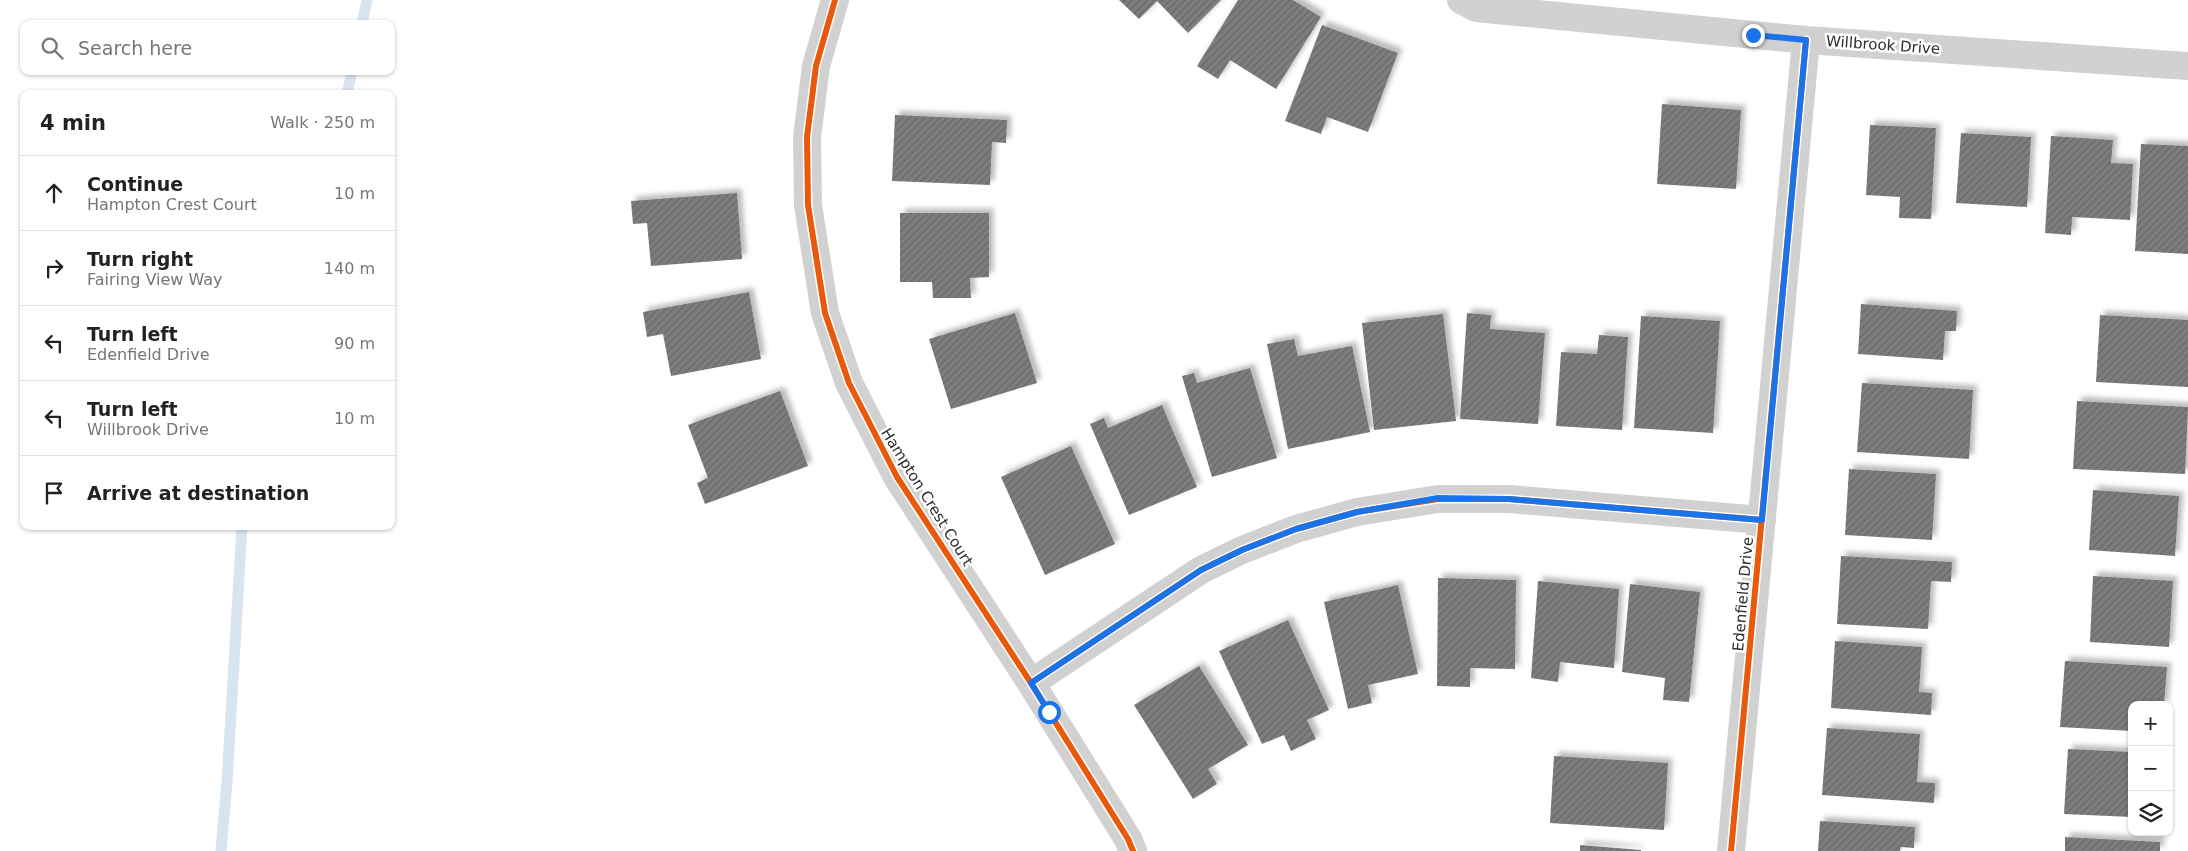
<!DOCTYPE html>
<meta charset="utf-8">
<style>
:root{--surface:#fff;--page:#f6f6f6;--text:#222;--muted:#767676;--line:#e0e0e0}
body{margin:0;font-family:"DejaVu Sans",sans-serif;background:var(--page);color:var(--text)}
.controls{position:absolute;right:15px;bottom:15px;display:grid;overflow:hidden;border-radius:10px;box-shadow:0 1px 4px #0004}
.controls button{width:45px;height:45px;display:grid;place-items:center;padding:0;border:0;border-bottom:1px solid var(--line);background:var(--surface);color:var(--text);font:25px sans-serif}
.stop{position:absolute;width:15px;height:15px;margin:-11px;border:4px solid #1a73e8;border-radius:50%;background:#fff}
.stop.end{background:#1a73e8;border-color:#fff;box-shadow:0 1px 5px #0008}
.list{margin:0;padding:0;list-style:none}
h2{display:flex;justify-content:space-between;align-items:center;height:65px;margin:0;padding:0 20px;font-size:21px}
h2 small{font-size:16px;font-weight:400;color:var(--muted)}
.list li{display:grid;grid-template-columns:32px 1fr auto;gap:15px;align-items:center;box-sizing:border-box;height:75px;padding:0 20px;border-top:1px solid var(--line)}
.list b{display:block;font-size:19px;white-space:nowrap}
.list p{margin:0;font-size:16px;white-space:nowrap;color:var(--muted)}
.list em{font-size:16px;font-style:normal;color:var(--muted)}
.icon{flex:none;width:28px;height:28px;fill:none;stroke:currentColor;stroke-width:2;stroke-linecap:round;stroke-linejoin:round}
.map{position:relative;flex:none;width:2188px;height:851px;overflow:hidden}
.search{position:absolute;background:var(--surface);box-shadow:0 1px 4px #0004;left:20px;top:20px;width:375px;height:55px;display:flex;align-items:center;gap:12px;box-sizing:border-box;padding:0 18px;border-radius:10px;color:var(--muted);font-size:19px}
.panel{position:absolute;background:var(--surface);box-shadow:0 1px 4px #0004;left:20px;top:90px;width:375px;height:440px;border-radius:10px}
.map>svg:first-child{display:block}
</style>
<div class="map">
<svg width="2188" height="851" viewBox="0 0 2188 851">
<defs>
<pattern id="building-hatch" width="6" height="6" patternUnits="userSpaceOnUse" patternTransform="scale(1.25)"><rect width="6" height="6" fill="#7d7d7d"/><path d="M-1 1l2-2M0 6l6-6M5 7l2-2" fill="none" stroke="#676767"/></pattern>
<filter id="shadow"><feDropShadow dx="4.5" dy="-4.5" stdDeviation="2.5" flood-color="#0004"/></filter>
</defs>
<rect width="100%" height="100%" fill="#fff"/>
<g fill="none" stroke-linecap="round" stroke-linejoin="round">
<path stroke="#d8e5f0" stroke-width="11" d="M362,24L367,0
M347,94L352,71
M221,851L227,782L242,526"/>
</g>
<path fill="url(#building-hatch)" filter="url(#shadow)" d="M1119,0H1221L1188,33L1157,1L1139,19Z
M1238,0H1293L1321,17L1276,89L1230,60L1218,79L1197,66Z
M1322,25L1398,53L1368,132L1327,117L1321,134L1285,121Z
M1662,104L1741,110L1736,189L1657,184Z
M895,115L1007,120L1006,143L992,142L990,185L892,181Z
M1870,125L1936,128L1931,219L1899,218L1900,197L1866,195Z
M1961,133L2031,137L2027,207L1956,203Z
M2051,136L2113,140L2111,163L2133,164L2130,220L2072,217L2071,235L2045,233Z
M2141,144L2188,146V254L2135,251Z
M737,193L742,259L651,266L647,223L633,224L631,201Z
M900,213H989V277L970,278L971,298H933L932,282H900Z
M749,292L761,359L671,376L663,334L647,337L643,312Z
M1861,304L1957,311L1956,331H1945L1943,360L1858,354Z
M1015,313L1037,383L951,409L929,339Z
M1467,313L1491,315L1490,329L1545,333L1538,424L1460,419Z
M1443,314L1456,421L1374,430L1362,323Z
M2100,315L2188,320V387L2096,382Z
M1641,316L1720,321L1713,433L1634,428Z
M1599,335L1628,337L1622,430L1556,426L1561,352L1597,354Z
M1294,339L1298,356L1352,346L1370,432L1288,449L1267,344Z
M1250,368L1277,458L1212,477L1182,376L1194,373L1197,383Z
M1862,383L1973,390L1969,459L1857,452Z
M780,391L808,466L705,504L697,483L708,478L688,425Z
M2077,401L2188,407L2185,474L2073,469Z
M1162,405L1197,487L1129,515L1090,424L1104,418L1108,428Z
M1071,446L1115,544L1045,575L1001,477Z
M1849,469L1936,474L1932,540L1845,535Z
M2093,490L2179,496L2175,556L2089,550Z
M1841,556L1952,562L1951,582L1931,581L1928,629L1837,624Z
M2093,576L2173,581L2169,647L2090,642Z
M1438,578L1516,580L1515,669L1470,668V687L1437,686Z
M1538,581L1619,589L1614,668L1560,662L1558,682L1531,678Z
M1630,584L1700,592L1689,702L1663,700L1665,678L1622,672Z
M1398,585L1418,674L1368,685L1372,703L1348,709L1324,602Z
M1288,620L1329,710L1307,720L1316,739L1291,751L1284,735L1262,744L1219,651Z
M1835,641L1922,647L1919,692L1932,693L1931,715L1831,708Z
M2065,661L2167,667L2164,705H2132V731L2060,727Z
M1199,666L1248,745L1208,769L1217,784L1193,799L1134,705Z
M1827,728L1920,734L1917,782L1935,783L1934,803L1822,795Z
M2068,749L2132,752V817L2064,814Z
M1554,756L1668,763L1664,830L1550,823Z
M1820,821L1915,827L1914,848L1901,847L1900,851H1818Z
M2065,837L2160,842V851H2065Z
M1580,845L1641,850V851H1580Z"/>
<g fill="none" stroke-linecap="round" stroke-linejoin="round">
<path stroke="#d1d1d1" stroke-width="28" d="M835,0L816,66L807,137L808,205L825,313L849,383L897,477L1031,683L1128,839L1133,851
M1461,0L1476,8L1806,40L2188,66
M1031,683L1201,570L1242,550L1296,529L1357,512L1438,499H1509L1762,520
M1731,851L1806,40"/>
<g stroke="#fff" stroke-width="9">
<path id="cycleway" d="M835,0L816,66L807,137L808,205L825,313L849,383L897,477L1031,683L1128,839L1133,851
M1031,683L1201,570L1242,550L1296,529L1357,512L1438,499H1509L1762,520
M1731,851L1806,40"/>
</g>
<use href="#cycleway" stroke="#e8590c" stroke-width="6"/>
</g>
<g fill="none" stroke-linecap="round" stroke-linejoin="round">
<path stroke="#1a73e8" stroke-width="6" d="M1049,712L1031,683L1201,570L1242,550L1296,529L1357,512L1438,498L1509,499L1762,520L1806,40L1753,35"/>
</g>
<g text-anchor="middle" stroke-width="5" stroke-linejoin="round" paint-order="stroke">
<g font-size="15" fill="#2c2c2c" stroke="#fff">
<text transform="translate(1883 45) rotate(4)" y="5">Willbrook Drive</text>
<text transform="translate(927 497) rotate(58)" y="5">Hampton Crest Court</text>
<text transform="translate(1743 594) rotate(-85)" y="5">Edenfield Drive</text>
</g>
</g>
</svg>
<div class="controls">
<button>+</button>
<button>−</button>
<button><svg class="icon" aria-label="layers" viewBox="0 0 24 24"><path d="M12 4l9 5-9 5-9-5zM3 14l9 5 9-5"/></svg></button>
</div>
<div class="stop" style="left:1049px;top:712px"></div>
<div class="stop end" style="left:1753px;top:35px"></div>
<div class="search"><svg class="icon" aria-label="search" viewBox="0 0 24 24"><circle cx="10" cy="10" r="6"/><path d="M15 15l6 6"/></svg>Search here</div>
<section class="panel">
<h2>4 min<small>Walk · 250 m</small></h2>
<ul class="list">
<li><svg class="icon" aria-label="ahead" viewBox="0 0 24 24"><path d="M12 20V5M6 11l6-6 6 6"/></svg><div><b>Continue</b><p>Hampton Crest Court</p></div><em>10 m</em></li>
<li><svg class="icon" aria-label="right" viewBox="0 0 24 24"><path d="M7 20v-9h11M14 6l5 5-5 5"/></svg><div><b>Turn right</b><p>Fairing View Way</p></div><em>140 m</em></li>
<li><svg class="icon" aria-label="left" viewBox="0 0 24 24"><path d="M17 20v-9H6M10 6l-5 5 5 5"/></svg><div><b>Turn left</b><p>Edenfield Drive</p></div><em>90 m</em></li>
<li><svg class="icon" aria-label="left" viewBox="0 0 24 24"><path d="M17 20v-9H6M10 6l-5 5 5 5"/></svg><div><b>Turn left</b><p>Willbrook Drive</p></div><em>10 m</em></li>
<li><svg class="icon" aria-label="arrive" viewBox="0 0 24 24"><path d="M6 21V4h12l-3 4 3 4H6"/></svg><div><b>Arrive at destination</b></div></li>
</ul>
</section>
</div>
